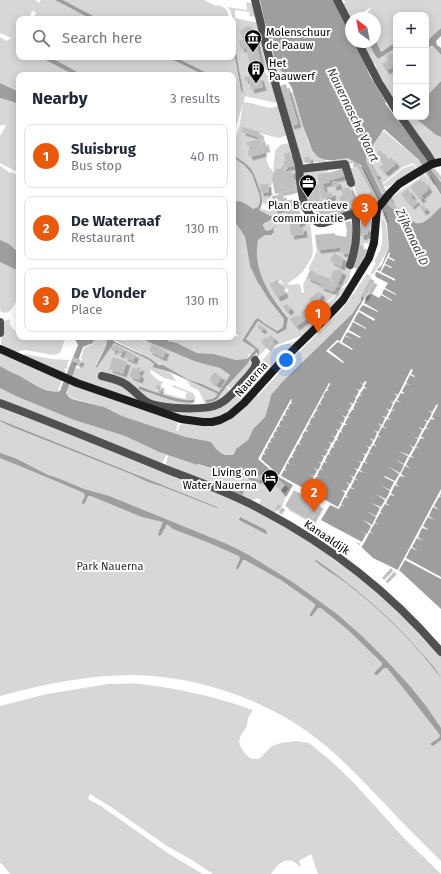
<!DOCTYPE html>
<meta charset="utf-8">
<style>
:root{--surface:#fff;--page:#f2f2f3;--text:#1f2937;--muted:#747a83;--line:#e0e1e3;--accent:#ea580c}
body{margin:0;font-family:"Fira Sans",sans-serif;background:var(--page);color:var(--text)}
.controls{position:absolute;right:12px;top:12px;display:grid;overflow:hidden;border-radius:8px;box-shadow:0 2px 10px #0003}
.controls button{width:36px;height:36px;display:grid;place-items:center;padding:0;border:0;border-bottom:1px solid var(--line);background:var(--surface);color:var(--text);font:20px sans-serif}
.compass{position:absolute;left:345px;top:12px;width:36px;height:36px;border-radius:50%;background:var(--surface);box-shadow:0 2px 10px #0003;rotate:328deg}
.you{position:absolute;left:286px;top:360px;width:14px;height:14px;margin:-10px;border:3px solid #fff;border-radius:50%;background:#1a73e8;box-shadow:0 0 0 6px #1a73e833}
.badge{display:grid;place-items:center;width:26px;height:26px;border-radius:50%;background:var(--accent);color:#fff;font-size:13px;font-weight:700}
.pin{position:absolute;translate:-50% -33px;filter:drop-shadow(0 1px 2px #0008)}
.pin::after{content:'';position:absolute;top:21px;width:14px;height:12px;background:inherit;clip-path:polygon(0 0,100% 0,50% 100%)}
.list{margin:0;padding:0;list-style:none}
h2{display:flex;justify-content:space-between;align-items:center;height:52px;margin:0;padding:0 16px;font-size:17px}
h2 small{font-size:13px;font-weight:400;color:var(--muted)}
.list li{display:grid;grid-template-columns:26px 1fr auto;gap:12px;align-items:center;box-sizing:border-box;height:64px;margin:0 8px 8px;padding:0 8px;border:1px solid var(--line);border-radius:8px}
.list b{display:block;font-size:15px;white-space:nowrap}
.list p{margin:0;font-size:13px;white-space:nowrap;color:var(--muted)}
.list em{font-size:13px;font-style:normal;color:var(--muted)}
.icon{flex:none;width:22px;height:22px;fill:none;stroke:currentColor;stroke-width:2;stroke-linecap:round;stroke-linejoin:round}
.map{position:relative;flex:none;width:441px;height:874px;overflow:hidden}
.search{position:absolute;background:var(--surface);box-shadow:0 2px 10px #0003;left:16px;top:16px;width:220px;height:44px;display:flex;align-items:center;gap:10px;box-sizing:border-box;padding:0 14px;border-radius:8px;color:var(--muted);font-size:15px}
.panel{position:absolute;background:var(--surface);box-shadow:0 2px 10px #0003;left:16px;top:72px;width:220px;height:268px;border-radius:8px}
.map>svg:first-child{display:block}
</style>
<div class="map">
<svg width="441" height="874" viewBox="0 0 441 874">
<defs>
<filter id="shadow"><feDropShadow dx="3.5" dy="3.5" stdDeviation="0" flood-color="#0004"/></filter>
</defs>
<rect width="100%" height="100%" fill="#fff"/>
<path fill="#d7d7d7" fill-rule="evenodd" d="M0,0H36V1L39,3L41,0H55L91,19H34L36,12L32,11L29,19H19V42L18,46H19V57H40L74,75H19V92L0,83V37L7,41L11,38L0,33Z
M63,0H204L216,6L218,5C226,7 228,11 229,19H99Z
M258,0H260L267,31L272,44L274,59L287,80L277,83V82L283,79L279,71H276Z
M344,0H441V28L426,42V15H396V42L381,52L375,39V18H364L372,7L355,16L356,18H351V22L343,6L345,2Z
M246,2C255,3 255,9 257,17L249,16L250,12L235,10V18L254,22H258L261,33L259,34L260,38L262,37L264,46L262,47V48L265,47L267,56L264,57L265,58H267L270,69L265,70L266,75L271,74L276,100V103L272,102L245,96L244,103L246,102L269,108L279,106L288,135L278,138L260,133L261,138L246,142L247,147L251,146L252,150L250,157L265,153L268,165L273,172L275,151L280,145L289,143L296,158L297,179L294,180L292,170L285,172L284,168L293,166L290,153L283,154L285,161H283L284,166H281L282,168L276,169V172L273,173L271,189V203L263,204L257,184L249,167L233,155V144L240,125L243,103L233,137V75H211L175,57H233V47L241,90L244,96L245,95L243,91L234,41L233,19L230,10L227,7L247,10Z
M361,42H368L375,55L378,59L396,48V96L391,98L382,84L384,82L383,80L380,81L374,69L377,67L374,63L371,64Z
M433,46L441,55V81L426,97V50Z
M50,57H167L204,75H83Z
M293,92L303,126L308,142L314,154L326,161L348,158L351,160L349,162L351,163L352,162L357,166L371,192L368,193L370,195H372L376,203L375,204L362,208L361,207L348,169L354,167L353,163L347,165H318V162L302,163L291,126L298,124L289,93Z
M0,98C6,100 13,101 19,105V173L0,163V136L6,125H1L0,127Z
M403,117H414L436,135L441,137V159L434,160Z
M384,131L414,156L418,160L417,161L419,160L423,166L418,169L413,163L403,167L381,185L376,176V173L368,160L367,153H369V151L382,132L383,133Z
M233,157L244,165L252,174L260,197V202L258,207L253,209L242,202L236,201L233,199Z
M413,165L417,169L398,180L391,185L382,187L381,186L404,168Z
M0,166L8,171L9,173L11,172L19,176V250C15,249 5,243 0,240Z
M343,168L332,170V169L344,168L348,182L347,185L348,187L343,195V211L357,205L349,187L352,186L360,205L359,209L324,220L317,219L315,210L317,208L320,219L343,213L340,202L327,205L325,199L333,196L332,192L325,193L323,184L330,182V180L345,176Z
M328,169V172L317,174L319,185H317L316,181L308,182L309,194L306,195L303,172Z
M423,173L431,182H432L441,196V207C438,209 437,211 435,214C420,230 413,222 399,212L400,209L392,203L390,200L393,196L420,178L418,175Z
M260,208L268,211L285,208L286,217H288L291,236L304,234L303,227L300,228L299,223L302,222V216L307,215L310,219L313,251L312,257L303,271L296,278L288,283L289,285L298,284L300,285L302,293L304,292L303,285L310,270L308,269L314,258L317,250L337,248H341L340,253L350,254C351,262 352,272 349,280C348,282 330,300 327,302L328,303L343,288L347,286L334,304L320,318L316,313L315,314L320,319L304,334L299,327L304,335L301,336L277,345L273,341L262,353L256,358L250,354L248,356L253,361V365L227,397L207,404L204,402L200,393L198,390L191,387L187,380L220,395L226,387L231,391L232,390L227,386L249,362L245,359L236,360L214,354L197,353L177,343L168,341L164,337H233V334L237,337L238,335L233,331V220L240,229L245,237L250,266L257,281L269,300L284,319L283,326L282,328L277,331L264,323L258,318L255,320L242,341L254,348L258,354L257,356L259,350L245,340L258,321L278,334L282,332L288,317C273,299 256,276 256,251C256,241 263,233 263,224L265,223L259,210ZM276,279L278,282L281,280L283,285L281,286L284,290L287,288L289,291L277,298L269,284Z
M381,213L382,219H384L386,224L389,248L373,275L370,274L376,263L374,262C376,257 380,252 381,247C384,236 380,224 381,213Z
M359,231H360V236L364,237V235H367L368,231L372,232L370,244L364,243V246L357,245Z
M0,262L19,271V297H18C14,304 12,316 1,312L0,308Z
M366,273L372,277L361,296V301L355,311L335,331L326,339L284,380L271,395L270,400L265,417L253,429L250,436L248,440L236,449L234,454L232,455H225L221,453L217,450L211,442L202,440L186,437L152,426L122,416L104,407L72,398L69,396L67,393V391L61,388L62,384L68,387L70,384L177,422L178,424L176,430L178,431L180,424L182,425L183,423L194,425L205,426L235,416L247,405L256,395L258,396L289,362L343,308L351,297L366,275Z
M10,319V322L9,323L14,330L19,333V337H26L34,340L37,337H66L60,353L57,354L52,355L25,350L15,352L3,346L1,343L3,323L5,320V321Z
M95,337H108V338L106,346L96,364V368L97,367L113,343L149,360L154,363L152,367L171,373L176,381L164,378L151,370L150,373L158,380L163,382L161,385L157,384L155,390L163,392V393L185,399L187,392L172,387L173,385L193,393L195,396C196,401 194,404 189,406L162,405L152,402L144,398L128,385L126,383V381L104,373L103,374L101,373L99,379L100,378C116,381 134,387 142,402L78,380L24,356L25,354L51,359L69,360L67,366L68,367L67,369L64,368V369L66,371L65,373L67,374L70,365L79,369L82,359L81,358L84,348L93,344Z
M115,337H133L147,342L148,341L194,361L208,365L220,368L230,375L219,392L202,384L189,380L163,365C155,364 149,358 141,355L142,354L114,340Z
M296,341V342L263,377L238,392L257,368L261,362L272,349Z
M0,353L62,380L58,391C44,392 32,383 20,376C14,373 7,370 0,366Z
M261,380C251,391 240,405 227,412C207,425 181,415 161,408L205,409L238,393Z
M0,388L18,397L74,420L125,436L159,452L197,465V464L227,474L242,475L262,482L265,479L268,478L282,490L286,497L282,506L278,504L275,509L277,510L276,513L259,504L261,500L256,498L250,502L226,491L227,488L215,483L213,486L166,467L167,465L166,464L168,456L166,455L163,462L161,464L0,401Z
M0,405L252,507L305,539L379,591L441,655V861C423,843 405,826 388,807C366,785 346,762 321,742C271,701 199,676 134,675C88,675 44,684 0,696Z
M108,684C118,684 129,683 139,684C178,688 216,697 253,710L248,718L247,726L241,735L239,741L240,746L246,755L252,759H257L260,758L272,746L281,743L296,741L309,743L331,761L353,782L403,837L441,874H318L311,854L299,861L301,866L300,867C289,854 278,863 271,874H213L192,860L167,846L111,807L90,794L88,799L101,806L169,854L203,874H10L2,864L0,863V706L47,694Z"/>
<path fill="#9e9e9e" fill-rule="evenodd" d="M55,0H63L99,19H91Z
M260,0H333L351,34V42H356L370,76L386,102L385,103L421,151L433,172L441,182V195L419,160L384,129L369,151L366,153V161L382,194H384L389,206L416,223C427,225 433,213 441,207V609L400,571L373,558L352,538L325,524L286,497L281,491L282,490L268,478L267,479H265L262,482L242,475L227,473L198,464L197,465L159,452L125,436L74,420L18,397L0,388V366C7,370 13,373 20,376C32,383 46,394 60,391L78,345L74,337H95L93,343L83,347L66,393L69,397L72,399L104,407L122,416L152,426L186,437L207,441L211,442L217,450L221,453L225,455H232L234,454L236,449L248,440L250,436L253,429L265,417L270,400L271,395L284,380L352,314L361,301V296L376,271L382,265L385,257L389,248L387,224L382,209H381L377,200H378L360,164L358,165L348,158C334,160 320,164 312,150L303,126L292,88L274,59L272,44L267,31L266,24L265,23Z
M233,24L234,41L243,91L245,95V96L241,90L233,47Z
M441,28V36L436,41L437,45L441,48V55L433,46H431L426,50V42Z
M375,39L381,52L396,42V48L378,59L375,55L368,42H375Z
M40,57H50L83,75H74Z
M167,57H175L211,75H204Z
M441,81V137L436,135L414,117H426V97Z
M0,83L19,92V105C13,101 6,100 0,98Z
M233,155C239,159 246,163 251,169C255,175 262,194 262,201C262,205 261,207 259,210L270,216L275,215C276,221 278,224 273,229L274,232L271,235H265L258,240C252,270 270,296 288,318L286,329L278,334L258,321L246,339L259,350V354L257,356L258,354L254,348L242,341L255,320L258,318L264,323L277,331L282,328L283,326L284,319L269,300L257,281L250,266L245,237L240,229L233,220V199C237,203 238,200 242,202C245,203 251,207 253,209L258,207L260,202V197L252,174L244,165L233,157ZM272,219L275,221L276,225L271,230L266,231L263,226V224Z
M0,240L9,244L16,250H19V271L0,262Z
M108,337H114L113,339L115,342L149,358L159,365H163L189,380L202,384L219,392L230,375L220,368L208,365L194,361L137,337H164L168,341L177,343L197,353L214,354L236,360L245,359H248L249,362L227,386L220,395L170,372L152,367L154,364L149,360L114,343L97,367L96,368V366L106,346Z
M0,420L217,507V508L161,486L148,482L131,474L10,426L0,421Z
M0,453L15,458L48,475L60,479L84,489L109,496L227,544L247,554L294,583L337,614L362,636L385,659L409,685L426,706L441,728V740L433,746L431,745V743L439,738L440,735L408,694L387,668H384L377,675L374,674L375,672L382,665V663L378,659L348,630L321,608H318L312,616H310V614L315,606V604L281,580L245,560H243L238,569L237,570L236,568L240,559L239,556L207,542L173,529L167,524L161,535L159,536L158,534L163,522L142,517L91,496H88L85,503L83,504L82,502L85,496L84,493C56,481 28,469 0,458Z
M240,517L266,530L267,534H266L239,520Z
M316,560C353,585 388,615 418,649C426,658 436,668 441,678C414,642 381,610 345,582C335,575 325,569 315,561Z"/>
<path fill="#fff" d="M389,252L390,253L389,257L395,260L394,261L388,258L385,264L392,267L391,268L385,265L381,272L395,279V281L377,272H376L375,275L376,277L388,283L385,288L396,294V295L384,289L382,294L392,300V301L381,295L379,298L372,294L367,296L364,303L378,311V312L363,305L359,310L375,319L374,321L359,312L358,313L354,320V321L366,328V329L353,322L349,330L361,337L360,338L348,332L345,335L353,340L345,336L342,342L353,349L352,350L338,342L329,350L344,362L343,363L326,351L337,340L340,341L374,281L371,279V274L373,275L376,270L380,271Z
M411,369L413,370L411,374L415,376L414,377L410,375L406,383L410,385L406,384L402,391L405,394L401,393L397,400L401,403L396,401L392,409L396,412L392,410L388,418L391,420L387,419L383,426L387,429L382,427L378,435L382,438L378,436L374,444L377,447L373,445L369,452L373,455L369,453L365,461L368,464L364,462L360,470L364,473L359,471L355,478L359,481L355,479L351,487L355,490L350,488L346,496L350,498L345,497L341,504L345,507L341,505L339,509L330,505L321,520L362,542L366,534L357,529L367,534L371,526L362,519L372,525L376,517L366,511L376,516L380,508L371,503L381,507L385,500L375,494L386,499L390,491L380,485L390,490L394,482L384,477L385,476L395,481L399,474L389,467L400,473L404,465L394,459L404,464L408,456L398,451L409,455L413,448L409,445L414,447L418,439L414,437L418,438L422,430L418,427L423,429L427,422L423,419L428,421L432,413L427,410L432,412L437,404L438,405L432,417L435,420L431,419L426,427L430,430L426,428L421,436L425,439L421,438L416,446L420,449L416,447L411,456L415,458L410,457L406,465L410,468L405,466L401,474L405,477L400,476L396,484L400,487L395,485L391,493L395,496L390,495L386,503L390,506L385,504L380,512L384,515L380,513L375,522L379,525L375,523L370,531L374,534L370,532L363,545L360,548H359L356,545L359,546L360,544L318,521L317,522L293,508L285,499L293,485L279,477L258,459L291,399H292L291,403L293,404H290L288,408L290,410L287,409L285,414L287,416L284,415L282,419L284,421L281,420L279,425L281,427L278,426L276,430L278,432L275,431L273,436L275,438L272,437L270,441L272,443L269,442L267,447L269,449L266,448L264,453L266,455L263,454L261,459L279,475L329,383L333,385L330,384L327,390L329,391H326L323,396L326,398L323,397L320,403L322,405L319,404L316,410L319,411H316L313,416L315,418L312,417L309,423L312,425L309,424L306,429L308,432L305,431L302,436L304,438L302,437L299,443L301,445L298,444L295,449L297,451L295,450L292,456L294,458L291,457L288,462L290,465L287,463L285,469L287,471L284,470L281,476L307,490L310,484L307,481L311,483L314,477L310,475L314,476L317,471L314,468L318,470L321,464L317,461L321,463L324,457L321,455L325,456L328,451L324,449L328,450L331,444L328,442L332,443L335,438L331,435L335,437L338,431L335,429L339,430L342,424L339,422L343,423L345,418L342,415L346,417L349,411L346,409L349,410L352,405L349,402L353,404L356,398L353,395L356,397L359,391L356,389L360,390L363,385L360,382L363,384L365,381L367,382L364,386L367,389L364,388L360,394L363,396L360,395L356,401L359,403L356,402L353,409L355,410H352L348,416L351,418L348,417L345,423L347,425H344L341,431L343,433L340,432L337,439L339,441L336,440L333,446L335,448L332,447L329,453L331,455L328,454L325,461L327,463L324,462L321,468L323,470L320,469L317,476L319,477H316L313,483L315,485L312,484L309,491L338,507L345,493L342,490L346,491L349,485L346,482L350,484L353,478L350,475L354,477L357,470L354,468L358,469L361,463L358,461L362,462L365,455L362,453L366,454L369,448L366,446L370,447L373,441L369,438L374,440L377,433L374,430L378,432L381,426L378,423L382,425L385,418L381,416L386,417L389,411L386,408L390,410L393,403L390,401L393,402L397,396L394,393L398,395Z
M441,489V493L440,496L441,497H439L434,506L440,510L433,507L429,516L434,520L428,517L423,526L429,530L422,528L418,537L423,541L417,538L412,547L418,551L411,548L406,558L441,577V579L405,560L398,572L397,571Z"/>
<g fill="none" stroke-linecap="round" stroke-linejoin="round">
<path stroke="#9e9e9e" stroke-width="2.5" d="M247,361L257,350
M140,388C152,392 180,404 193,401
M207,401C212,401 218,399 219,393"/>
</g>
<path fill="#c0c0c0" filter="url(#shadow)" d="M249,26L253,28L261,63L250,66L246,48L241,49L239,41L243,40L242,35H241L240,31H242L244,27Z
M392,52L396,59L393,61L396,65L386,71L382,64L388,60L386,56Z
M255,74L256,78L260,77L263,87L251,90L249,80L245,81L244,77Z
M286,84L298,124L291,126L279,86Z
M243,127L260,132L261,138L242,132Z
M261,138L262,142L265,141L267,149H263L264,153L249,157L248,151L252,150L251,146L247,147L246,142Z
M380,150L387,160L391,157L396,163V164L385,173L379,167L383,164L376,155L378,154L377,152Z
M369,151V153H367L368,160L375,173H377L378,175L376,176L382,187L384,190H386L392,203L401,210L398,213L389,206L384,194H383L368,166L366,161V153Z
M290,152L294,166L284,168L285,172L292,170L296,189L275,194L272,180L273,173L276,172L275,169L282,168L281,166H284L283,161H285L283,154Z
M309,156L311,162L305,163L304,158Z
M352,160L359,164L362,169L378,200H377L381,209H382L385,219H384L382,213L372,195L370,196L368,193L371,192L357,166L352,162L351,163L349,162Z
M343,168L345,176L330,180V182L323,184L325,193L332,192L333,197L321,199L320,189L319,188L320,200L325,199L327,205L340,202L342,210L343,209L342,208L343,207L339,197L343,195L341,190L349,187L357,205L342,211L343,213L320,219L317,208L316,209V206L309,207L308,201H307L306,195L309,194L308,182L317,181V185H319L317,174L332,172Z
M434,168L440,177L438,178L431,169Z
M427,172L430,177L432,182H431L425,173Z
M421,179L422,182L424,181L429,189L421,196L423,198L420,200L410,187L415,183H416Z
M332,181H337L339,186L333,187Z
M260,184H268L269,192L260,193Z
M408,189L413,196L411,197L413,199L408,203L401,194Z
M283,194L284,201L295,199L296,206L274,210L272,196Z
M415,199L417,201L411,206L409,204Z
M423,205L427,209L423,212L420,207Z
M296,207L297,216L301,215L302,222L299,223L300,228L303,227L304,234L291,236L288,217H286L285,208Z
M364,217L371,218L370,231H368L367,235H364V237L360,236L361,221H364Z
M351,221L353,232L348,254L340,253L341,248H337L317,250L315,235L335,233V235L346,237L347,231L345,222Z
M359,245L364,246L363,250H366L364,257L363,256L359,268L358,269L352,267Z
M334,253L343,258L342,261L343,262L341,267L330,261Z
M338,269L343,272L338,283L330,279L334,270L337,271Z
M310,270L315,272V273L330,279V280L338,284L334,292L320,287L321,284L307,278Z
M277,279L285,294L277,298L269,284Z
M370,279L374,281L364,298L361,296Z
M318,291L322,294L320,298V299L312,304L309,299L317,293Z
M287,304L291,309L287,312L283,306Z
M308,307L312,312L311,313L312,315L296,327L290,319L295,316V317L298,315L300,317L302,315L300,313Z
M259,324L264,328L262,331L257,327Z
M270,335L275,339L267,348L261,342L265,337L267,339Z
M152,344L166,351L163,358L149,351Z
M118,345L119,349L112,351L111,347Z
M120,347L124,348L121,355L117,353Z
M127,351L136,355L133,361L124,357Z
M73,357L81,360L79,364L71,361Z
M113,357L127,362L123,374L109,369Z
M133,367L137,369L138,367L141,368L138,374L141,375L139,380L129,376Z
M214,372L222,377L217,385L209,380Z
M157,384L161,385L160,391L155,389Z
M246,471L262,476L260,481L245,476Z
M272,473L285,485L281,490L268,478Z
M232,482L241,486L239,492L230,488Z
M294,490L320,505L311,521L285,506Z
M278,504L282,506L278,511L275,509Z
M391,568L393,571L384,580L382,578Z"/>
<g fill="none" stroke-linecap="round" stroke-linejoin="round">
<path stroke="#505050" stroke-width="8" d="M255,0L276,86L299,165L300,180L304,206L314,220L319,223H324L368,209H377
M337,0L351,27
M358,42L378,81L396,110
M401,117L428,155L431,160L432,164
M300,169L345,164L351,183
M350,265C356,249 358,231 355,214
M0,322V333
M102,376C110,378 119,380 125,384C133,389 139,397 147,402C159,409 206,411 219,404C228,400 233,393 239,386C244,380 257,369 256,362L255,360
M0,403C56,424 112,447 168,470C199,482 231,493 260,509C329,545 391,593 441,652"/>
<path stroke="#1d1d1d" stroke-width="8" d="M0,349L77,383L181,419L203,422H212L220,420L230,415L244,403L281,362L331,313L343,300L369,258L374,243L377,209L390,193L399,184L420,171L432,164L441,162"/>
</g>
<defs>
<g id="museum-pin" transform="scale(0.9)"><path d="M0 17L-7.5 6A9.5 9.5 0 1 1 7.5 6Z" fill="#000" stroke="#fff"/><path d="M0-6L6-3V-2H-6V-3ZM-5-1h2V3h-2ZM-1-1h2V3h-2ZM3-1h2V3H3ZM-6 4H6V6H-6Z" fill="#fff"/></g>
<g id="building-pin" transform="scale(0.9)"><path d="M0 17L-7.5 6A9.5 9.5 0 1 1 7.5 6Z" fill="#000" stroke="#fff"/><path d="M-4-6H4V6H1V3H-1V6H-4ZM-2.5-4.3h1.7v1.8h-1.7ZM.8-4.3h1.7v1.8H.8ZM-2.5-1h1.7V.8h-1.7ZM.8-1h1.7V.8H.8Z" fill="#fff"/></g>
<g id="office-pin" transform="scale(0.9)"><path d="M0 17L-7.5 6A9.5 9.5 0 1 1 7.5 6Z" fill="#000" stroke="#fff"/><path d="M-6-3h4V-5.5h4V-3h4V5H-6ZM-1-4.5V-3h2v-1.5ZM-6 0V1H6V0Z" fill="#fff"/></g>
<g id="hotel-pin" transform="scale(0.9)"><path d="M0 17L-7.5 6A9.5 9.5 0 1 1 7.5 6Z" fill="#000" stroke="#fff"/><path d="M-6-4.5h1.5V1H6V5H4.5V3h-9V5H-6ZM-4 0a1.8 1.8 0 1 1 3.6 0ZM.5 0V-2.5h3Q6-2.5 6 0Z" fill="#fff"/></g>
</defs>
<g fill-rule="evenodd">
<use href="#museum-pin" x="253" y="38"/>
<use href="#building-pin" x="256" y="69"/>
<use href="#office-pin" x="308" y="183"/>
<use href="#hotel-pin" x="270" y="478"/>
</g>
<g text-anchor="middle" stroke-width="4" stroke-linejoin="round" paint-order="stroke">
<g font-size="11" fill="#000" stroke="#fff" text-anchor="start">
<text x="266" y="36">Molenschuur<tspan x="266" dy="13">de Paauw</tspan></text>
<text x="269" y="67">Het<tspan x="269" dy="13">Paauwerf</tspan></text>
<text x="308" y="209" text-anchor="middle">Plan B creatieve<tspan x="308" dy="13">communicatie</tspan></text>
<text x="257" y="476" text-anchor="end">Living on<tspan x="257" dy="13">Water Nauerna</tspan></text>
</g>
<g font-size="11" fill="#000" stroke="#fff">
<text transform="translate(251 379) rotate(-48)" y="4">Nauerna</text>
<text transform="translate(327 537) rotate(34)" y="4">Kanaaldijk</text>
</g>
<g font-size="11" fill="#2e2e2e" stroke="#fff">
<text x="110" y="570">Park Nauerna</text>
</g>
<g font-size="12" font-style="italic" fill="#3f3f3f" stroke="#fff">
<text transform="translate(353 115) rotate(64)" y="4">Nauernasche Vaart</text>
<text transform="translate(412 237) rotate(65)" y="4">Zijkanaal D</text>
</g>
</g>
</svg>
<div class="controls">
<button>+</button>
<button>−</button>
<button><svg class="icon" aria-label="layers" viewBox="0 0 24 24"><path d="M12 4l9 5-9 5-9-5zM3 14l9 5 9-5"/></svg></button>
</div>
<svg class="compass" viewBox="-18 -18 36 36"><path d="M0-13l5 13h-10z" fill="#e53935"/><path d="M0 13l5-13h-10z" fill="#747a83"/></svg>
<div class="you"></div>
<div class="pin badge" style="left:318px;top:333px">1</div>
<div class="pin badge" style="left:314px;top:512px">2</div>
<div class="pin badge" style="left:365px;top:227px">3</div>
<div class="search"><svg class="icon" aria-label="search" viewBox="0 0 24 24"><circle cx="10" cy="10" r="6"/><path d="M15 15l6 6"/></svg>Search here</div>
<section class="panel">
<h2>Nearby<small>3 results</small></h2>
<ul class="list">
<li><span class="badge">1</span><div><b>Sluisbrug</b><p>Bus stop</p></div><em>40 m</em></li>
<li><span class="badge">2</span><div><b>De Waterraaf</b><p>Restaurant</p></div><em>130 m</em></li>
<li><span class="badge">3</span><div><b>De Vlonder</b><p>Place</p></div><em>130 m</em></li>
</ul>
</section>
</div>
